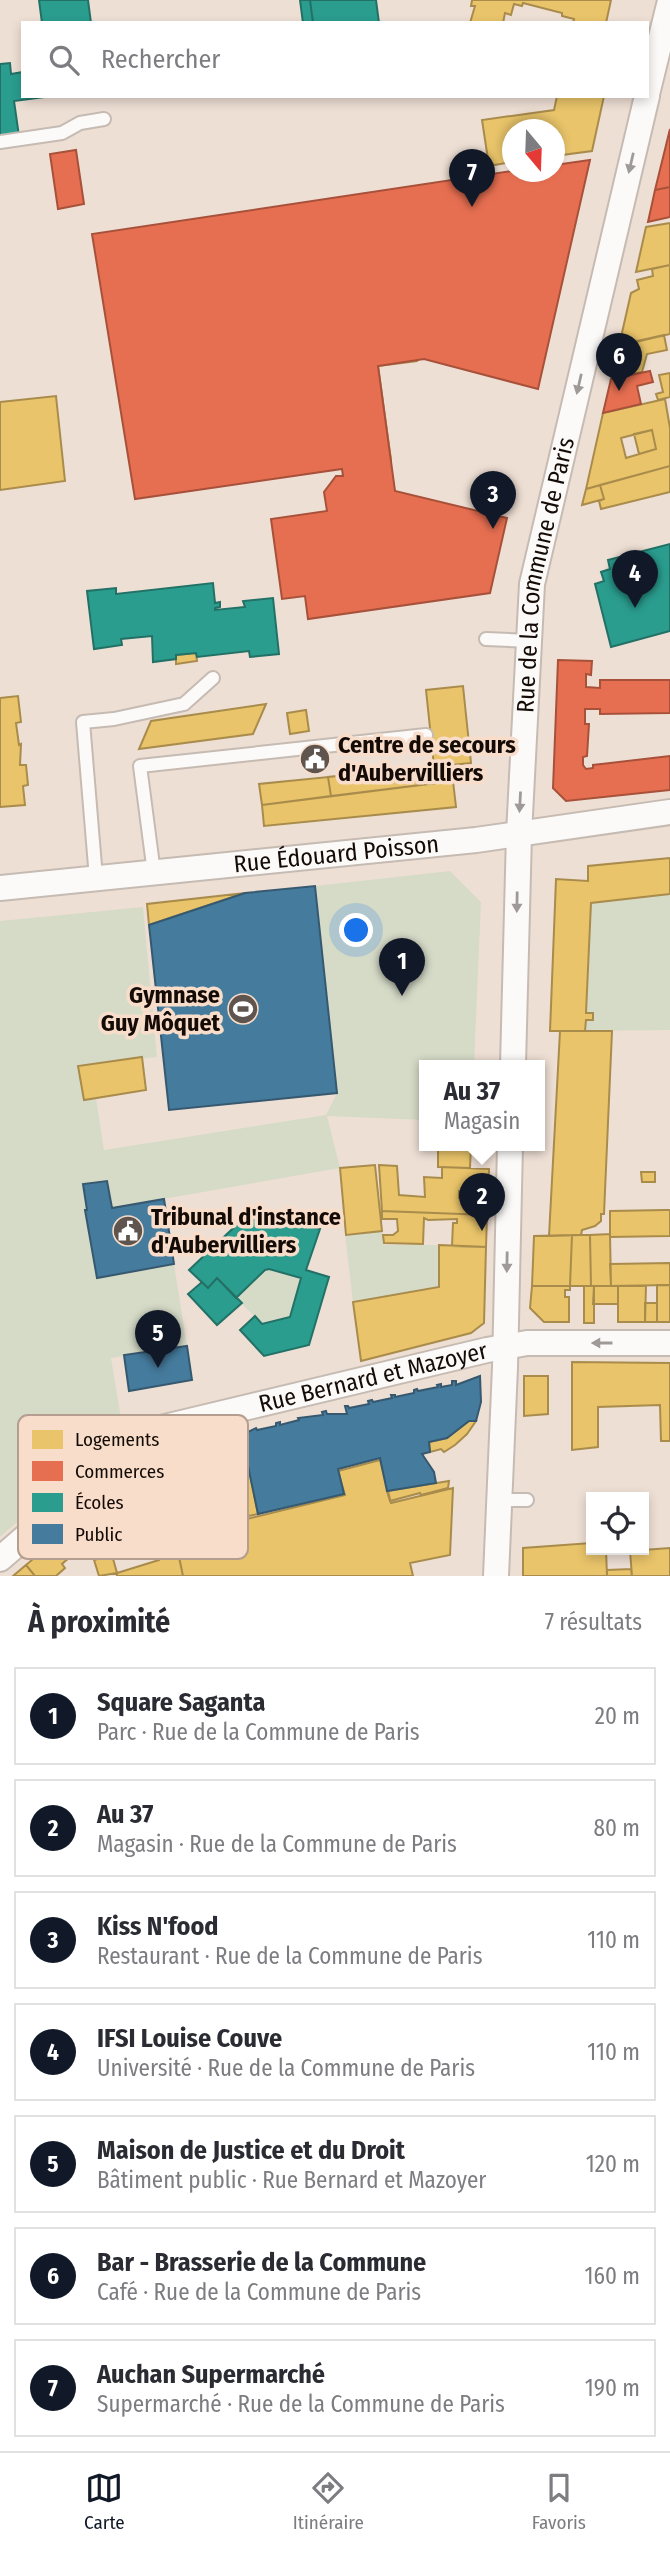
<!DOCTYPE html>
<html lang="fr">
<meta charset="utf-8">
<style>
:root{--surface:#fff;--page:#f2f2f3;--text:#2b2b33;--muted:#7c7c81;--line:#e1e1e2;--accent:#111827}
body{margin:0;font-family:"Fira Sans Condensed",sans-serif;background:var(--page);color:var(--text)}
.controls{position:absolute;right:21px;bottom:21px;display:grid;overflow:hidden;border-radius:0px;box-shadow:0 4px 10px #0003}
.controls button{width:63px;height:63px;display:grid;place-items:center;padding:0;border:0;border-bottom:2px solid var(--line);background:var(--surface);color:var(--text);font:35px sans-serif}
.compass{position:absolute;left:502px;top:119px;width:63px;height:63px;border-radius:50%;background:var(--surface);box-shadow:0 4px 10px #0003;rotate:161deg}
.you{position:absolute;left:357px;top:931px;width:24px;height:24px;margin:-18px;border:5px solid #fff;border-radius:50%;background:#1a73e8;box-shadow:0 0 0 10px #1a73e833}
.badge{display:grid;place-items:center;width:46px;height:46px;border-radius:50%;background:var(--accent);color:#fff;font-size:23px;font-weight:700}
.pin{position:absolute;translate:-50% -58px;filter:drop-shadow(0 2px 4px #0008)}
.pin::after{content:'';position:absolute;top:37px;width:24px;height:21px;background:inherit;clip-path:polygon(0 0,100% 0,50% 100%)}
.popup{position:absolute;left:419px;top:1060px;width:126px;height:91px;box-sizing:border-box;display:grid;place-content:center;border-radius:0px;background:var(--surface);filter:drop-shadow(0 2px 5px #0005);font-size:23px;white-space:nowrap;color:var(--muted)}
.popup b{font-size:26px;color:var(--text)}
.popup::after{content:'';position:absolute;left:50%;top:100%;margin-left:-14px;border:14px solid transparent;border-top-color:var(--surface)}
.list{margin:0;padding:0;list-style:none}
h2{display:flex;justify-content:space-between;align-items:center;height:91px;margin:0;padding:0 28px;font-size:30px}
h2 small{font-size:23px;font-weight:400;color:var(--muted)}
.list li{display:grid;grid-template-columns:46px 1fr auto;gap:21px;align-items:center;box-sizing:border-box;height:98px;margin:0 14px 14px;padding:0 14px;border:2px solid var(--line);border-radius:0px}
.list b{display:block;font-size:26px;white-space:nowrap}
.list p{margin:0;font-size:23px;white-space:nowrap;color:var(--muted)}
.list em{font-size:23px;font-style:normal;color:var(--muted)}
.icon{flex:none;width:38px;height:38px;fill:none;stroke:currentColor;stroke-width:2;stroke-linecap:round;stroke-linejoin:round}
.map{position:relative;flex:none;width:670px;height:1576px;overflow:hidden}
.search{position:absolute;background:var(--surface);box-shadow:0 4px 10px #0003;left:21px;right:21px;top:21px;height:77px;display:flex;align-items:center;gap:18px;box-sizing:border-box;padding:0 24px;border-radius:0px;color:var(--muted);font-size:26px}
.sheet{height:875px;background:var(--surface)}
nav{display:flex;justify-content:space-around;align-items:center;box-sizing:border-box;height:98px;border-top:2px solid var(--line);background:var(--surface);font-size:19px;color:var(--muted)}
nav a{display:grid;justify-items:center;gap:4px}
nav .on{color:var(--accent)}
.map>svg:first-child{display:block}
</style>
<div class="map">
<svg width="670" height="1576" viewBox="0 0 670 1576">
<rect width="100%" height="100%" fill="#eedfd4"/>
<path fill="#d6dbc8" d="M450,871L481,902L474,1065H424V1120L327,1116L340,1168L112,1208L107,1181L83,1184L87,1210L85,1211L97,1277L174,1264L187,1346L111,1358L123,1430L0,1537V921L143,907L157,1057L78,1065L84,1100L96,1098L104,1150L326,1115L337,1093L315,886Z
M670,894V1030L585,1031L586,1020H592L593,1014L586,1013L591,903Z
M382,1229L384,1245H439V1287L353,1302L345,1234Z
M269,1269L301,1278L290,1317L262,1324L236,1298L265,1270Z"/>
<path fill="#e9c46a" stroke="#a98c4c" stroke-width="2" fill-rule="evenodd" d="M472,0H611L606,23H573L574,19L562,16V13L523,3L522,6L514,4L511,15L505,13L503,23H470L475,6H471Z
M557,96H604L592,151L554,156V130H512V162L489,166L482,120L554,110Z
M670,223V265L636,272L646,227Z
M386,225L398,314L448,307L449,317H452L455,332L450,339L451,347L418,356L417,361L378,366L391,460L329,470L325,449L315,450L308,373L325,369L326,374L345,372L340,342H336L333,326H330L327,303H332L328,280H320L319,273H314L312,254L324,251L322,233Z
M670,265V334L619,346L631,293L639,289L637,280L653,276L652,269Z
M664,335L667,350L647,354L642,372L611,379L619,345Z
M670,373V397L658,400L656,394L663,392L659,375Z
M56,396L65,481L0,490V402Z
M665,399L670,428V466L586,489L603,413ZM652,430L656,449L626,458L621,438Z
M652,430L656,449L639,454L634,434Z
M670,466V492L601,509L599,501L604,499L600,485Z
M600,485L604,499L582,505L586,489Z
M196,653L197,661L176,664V655Z
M463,686L471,763L451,765L453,781L331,796L328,777L434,766L426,690Z
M18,696L21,722L16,723L19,745L21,744L20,765H26L28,785L23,786L25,805L0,807V698Z
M266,704L253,734L139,749L151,721Z
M306,710L309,731L290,734L287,713Z
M328,777L331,796L262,805L259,784Z
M453,781L456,807L264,826L262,805Z
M670,858V894L591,903L586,1013H593V1020H586L585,1031H550L556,879L588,881V866Z
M245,893L149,925L147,904Z
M560,1031H612L604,1214H601V1221L595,1226L582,1230L581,1235L549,1236Z
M142,1057L146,1090L84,1100L78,1066Z
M438,1145H471L470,1168L438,1167Z
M375,1165L382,1231L346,1235L340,1168Z
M379,1165L397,1166L399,1195L425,1197L424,1177L442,1178V1167L489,1169L488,1192L459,1191V1198L488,1199L487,1215L382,1211Z
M641,1172H655V1182H642Z
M665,1210H670V1236L610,1237V1211Z
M382,1211L487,1215L486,1247L452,1246L453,1223H457V1219L428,1220L424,1218L423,1244L384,1243L383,1235H393L398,1231L397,1219H382Z
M610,1234L611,1286H591L590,1235Z
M572,1235H590L591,1286H570Z
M572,1235L570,1286H532L534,1236Z
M439,1245L486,1247L484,1323L471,1333L361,1361L353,1302L439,1287Z
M670,1263V1285L611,1286L610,1264Z
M657,1285H670V1322H657Z
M532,1286H570V1290H565V1297H569V1322H544L530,1308Z
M584,1286H594V1323H584Z
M594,1286H618V1304H593Z
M618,1286H646L645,1322H618Z
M645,1303H657V1322H645Z
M572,1362L670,1363V1441H661L660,1405L598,1407V1447L572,1450Z
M524,1376H548V1414L524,1416Z
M469,1421H476L467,1434L455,1445L444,1452L441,1449L430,1452L429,1442L447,1438Z
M241,1432L258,1514L243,1517L237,1483L244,1481L242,1470L165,1487L157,1452Z
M157,1452L159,1460L146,1471L142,1465Z
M380,1460L391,1503L453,1488L450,1555L410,1563L413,1576H183L174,1534L193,1529L194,1532L345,1495L338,1471Z
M449,1481L448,1488L421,1495L420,1493L390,1501L387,1491Z
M168,1501L171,1517L146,1522L142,1507Z
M171,1517L183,1576H117V1573L159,1560L151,1521Z
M71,1526L86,1543L62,1564L65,1568L56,1576H35L26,1565Z
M591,1543V1550H606L607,1576H523V1548Z
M670,1548V1576H632L630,1551Z
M112,1555L117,1573L99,1576L94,1560Z
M26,1565L35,1576H13Z
M631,1569L632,1576H607V1570Z"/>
<path fill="#e76f51" stroke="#a8513a" stroke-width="2" d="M670,129V187L655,190Z
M76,150L84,204L58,209L50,154Z
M590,160L538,389L424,359L378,366L395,491L507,518L490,593L308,619L305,596L282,599L271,519L327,511L324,492L336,476H343L342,469L135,499L92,234L512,171L554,172V165Z
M670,187V217L648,222L655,190Z
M650,371L653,382L637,386L641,404L603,413L611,379Z
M558,660L592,661L591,675L586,674V687L600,688V680H670V713L600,714V709H585V724H589L587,756L583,757V765L586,769L593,768V765L670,756V790L566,801L553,788Z"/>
<path fill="#2a9d8f" stroke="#237166" stroke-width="2" d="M39,0H88L91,23H42Z
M300,0H310L313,23H303Z
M310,0H376L379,23H313Z
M10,63L11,74L23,72V96H52L14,101L19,136L0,138V64Z
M670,544V631L611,647L595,584L604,581L601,572L610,569L608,560Z
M213,583L215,603L220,602V607L215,608V610L245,607L243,601L273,598L279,654L250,657L249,651L197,657L196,653L176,655V659L153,662L152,636L121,639L122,645L94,649L87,591L116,588V594Z
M262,1212L320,1229L306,1270L329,1277L309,1345L264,1356L240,1330L255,1316L262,1324L290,1317L301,1278L269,1269L265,1270L236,1298L217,1278L208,1288L189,1270L245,1217Z
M217,1278L242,1303L217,1325L188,1294L202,1282L208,1288Z"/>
<path fill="#457b9d" stroke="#365970" stroke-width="2" d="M315,886L337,1093L169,1110L149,925L245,893Z
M107,1181L112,1208L164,1199L174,1264L97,1278L85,1210H87L83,1184Z
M187,1346L192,1380L129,1391L124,1355Z
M480,1376L481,1402L476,1421H469L447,1438L429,1442L430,1452L422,1454L434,1472L436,1483L387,1491L380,1458L338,1469L344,1494L258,1514L241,1432L243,1431L244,1434L256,1428L257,1430L276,1426V1423L280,1422V1425L299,1420L298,1418L323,1415L322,1412L326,1411L327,1414H347L345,1406H348L349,1408L369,1404L368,1401L372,1400L373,1402L392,1398L391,1395H395V1397L414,1393V1390L417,1389L418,1391L438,1387L437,1385L441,1384V1387L452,1385V1381H456V1385Z"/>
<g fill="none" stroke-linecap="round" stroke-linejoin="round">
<g stroke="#c6bbb2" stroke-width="16">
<path id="service" d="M0,142L62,133L80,123L104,119
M486,639L529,641
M154,873L140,766L426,735
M96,878L83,722L114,719L184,704L213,678
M499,1500H527"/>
</g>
<g stroke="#c6bbb2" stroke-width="28">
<g id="minor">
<path d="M647,94L670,1"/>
<path id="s1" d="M0,888L476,840L670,812"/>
<path id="s2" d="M513,1065L519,834L532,584L647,96"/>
<path id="s3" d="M0,1559L148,1431L487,1350L527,1343H670"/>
<path d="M496,1576L505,1367L510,1145"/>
</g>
</g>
<use href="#service" stroke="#fcfaf9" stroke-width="12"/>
<use href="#minor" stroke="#fcfaf9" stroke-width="24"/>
</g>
<defs><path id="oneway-solid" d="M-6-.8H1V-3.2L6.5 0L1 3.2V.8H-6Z" transform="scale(1.75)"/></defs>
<g fill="#9f9a98">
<use href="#oneway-solid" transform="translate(631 163) rotate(103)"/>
<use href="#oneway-solid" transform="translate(579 384) rotate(103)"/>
<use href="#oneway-solid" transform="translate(520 802) rotate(93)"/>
<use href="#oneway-solid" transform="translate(517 902) rotate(91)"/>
<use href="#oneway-solid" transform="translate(507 1262) rotate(91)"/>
<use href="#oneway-solid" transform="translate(602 1343) rotate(180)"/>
</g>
<defs>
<g id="civic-disc" transform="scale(1.575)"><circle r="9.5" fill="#60554e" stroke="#f8ddca"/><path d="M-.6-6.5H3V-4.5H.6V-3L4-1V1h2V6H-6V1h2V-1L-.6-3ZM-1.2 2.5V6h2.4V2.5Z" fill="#fff"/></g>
<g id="stadium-disc" transform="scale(1.575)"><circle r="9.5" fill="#60554e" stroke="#f8ddca"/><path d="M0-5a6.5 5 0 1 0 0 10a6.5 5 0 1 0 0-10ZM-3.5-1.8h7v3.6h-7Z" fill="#fff"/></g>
</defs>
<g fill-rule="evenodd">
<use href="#civic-disc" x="315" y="759"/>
<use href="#stadium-disc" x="243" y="1009"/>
<use href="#civic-disc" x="128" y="1231"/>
</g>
<g text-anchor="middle" stroke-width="7" stroke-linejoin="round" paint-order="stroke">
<g font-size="24" fill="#140b06" stroke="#f8ddca">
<text dy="8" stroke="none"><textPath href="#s2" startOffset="492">Rue de la Commune de Paris</textPath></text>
<text dy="8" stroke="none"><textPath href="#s1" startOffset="338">Rue Édouard Poisson</textPath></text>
<text dy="8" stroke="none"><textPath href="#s3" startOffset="427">Rue Bernard et Mazoyer</textPath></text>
</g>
<g font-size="24" font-weight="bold" fill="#140b06" stroke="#f8ddca" text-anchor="start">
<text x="338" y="753">Centre de secours<tspan x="338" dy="28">d'Aubervilliers</tspan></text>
<text x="220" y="1003" text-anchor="end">Gymnase<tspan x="220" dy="28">Guy Môquet</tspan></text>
<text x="151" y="1225">Tribunal d'instance<tspan x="151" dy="28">d'Aubervilliers</tspan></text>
</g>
</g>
<rect x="18" y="1415" width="230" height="144" rx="10" fill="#f8ddca" stroke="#b49e8f" stroke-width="2"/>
<rect x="32" y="1430" width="31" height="19" fill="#e9c46a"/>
<rect x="32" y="1461" width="31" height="20" fill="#e76f51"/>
<rect x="32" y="1493" width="31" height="19" fill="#2a9d8f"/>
<rect x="32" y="1524" width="31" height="20" fill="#457b9d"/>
<g font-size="19" fill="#140b06">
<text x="75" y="1446">Logements</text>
<text x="75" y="1478">Commerces</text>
<text x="75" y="1509">Écoles</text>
<text x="75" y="1541">Public</text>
</g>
</svg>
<div class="controls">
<button><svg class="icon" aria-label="locate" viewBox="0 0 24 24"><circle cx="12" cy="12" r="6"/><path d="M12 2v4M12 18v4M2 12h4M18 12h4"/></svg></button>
</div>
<svg class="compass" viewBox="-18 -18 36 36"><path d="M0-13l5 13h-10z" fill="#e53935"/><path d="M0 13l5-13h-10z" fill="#7c7c81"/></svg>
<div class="you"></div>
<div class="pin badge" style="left:402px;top:996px">1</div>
<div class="pin badge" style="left:482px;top:1231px">2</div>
<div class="popup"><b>Au 37</b>Magasin</div>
<div class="pin badge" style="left:493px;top:529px">3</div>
<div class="pin badge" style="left:635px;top:608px">4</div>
<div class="pin badge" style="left:158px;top:1368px">5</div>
<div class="pin badge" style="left:619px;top:391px">6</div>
<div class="pin badge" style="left:472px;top:207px">7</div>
<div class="search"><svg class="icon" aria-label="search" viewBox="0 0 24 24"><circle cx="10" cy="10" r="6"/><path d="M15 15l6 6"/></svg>Rechercher</div>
</div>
<section class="sheet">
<h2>À proximité<small>7 résultats</small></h2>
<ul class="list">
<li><span class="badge">1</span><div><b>Square Saganta</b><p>Parc · Rue de la Commune de Paris</p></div><em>20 m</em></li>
<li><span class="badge">2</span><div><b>Au 37</b><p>Magasin · Rue de la Commune de Paris</p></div><em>80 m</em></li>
<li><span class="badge">3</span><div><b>Kiss N'food</b><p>Restaurant · Rue de la Commune de Paris</p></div><em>110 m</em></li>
<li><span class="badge">4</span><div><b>IFSI Louise Couve</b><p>Université · Rue de la Commune de Paris</p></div><em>110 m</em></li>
<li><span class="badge">5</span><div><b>Maison de Justice et du Droit</b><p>Bâtiment public · Rue Bernard et Mazoyer</p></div><em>120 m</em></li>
<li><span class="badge">6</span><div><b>Bar - Brasserie de la Commune</b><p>Café · Rue de la Commune de Paris</p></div><em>160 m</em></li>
<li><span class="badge">7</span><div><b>Auchan Supermarché</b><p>Supermarché · Rue de la Commune de Paris</p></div><em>190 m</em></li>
</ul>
</section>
<nav>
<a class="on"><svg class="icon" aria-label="map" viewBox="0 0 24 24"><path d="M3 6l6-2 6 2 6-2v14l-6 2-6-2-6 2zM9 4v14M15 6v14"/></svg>Carte</a>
<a><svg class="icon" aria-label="directions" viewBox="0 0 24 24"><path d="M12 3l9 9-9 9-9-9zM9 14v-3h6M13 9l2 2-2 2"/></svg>Itinéraire</a>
<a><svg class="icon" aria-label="saved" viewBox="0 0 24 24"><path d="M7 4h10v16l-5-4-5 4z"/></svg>Favoris</a>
</nav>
